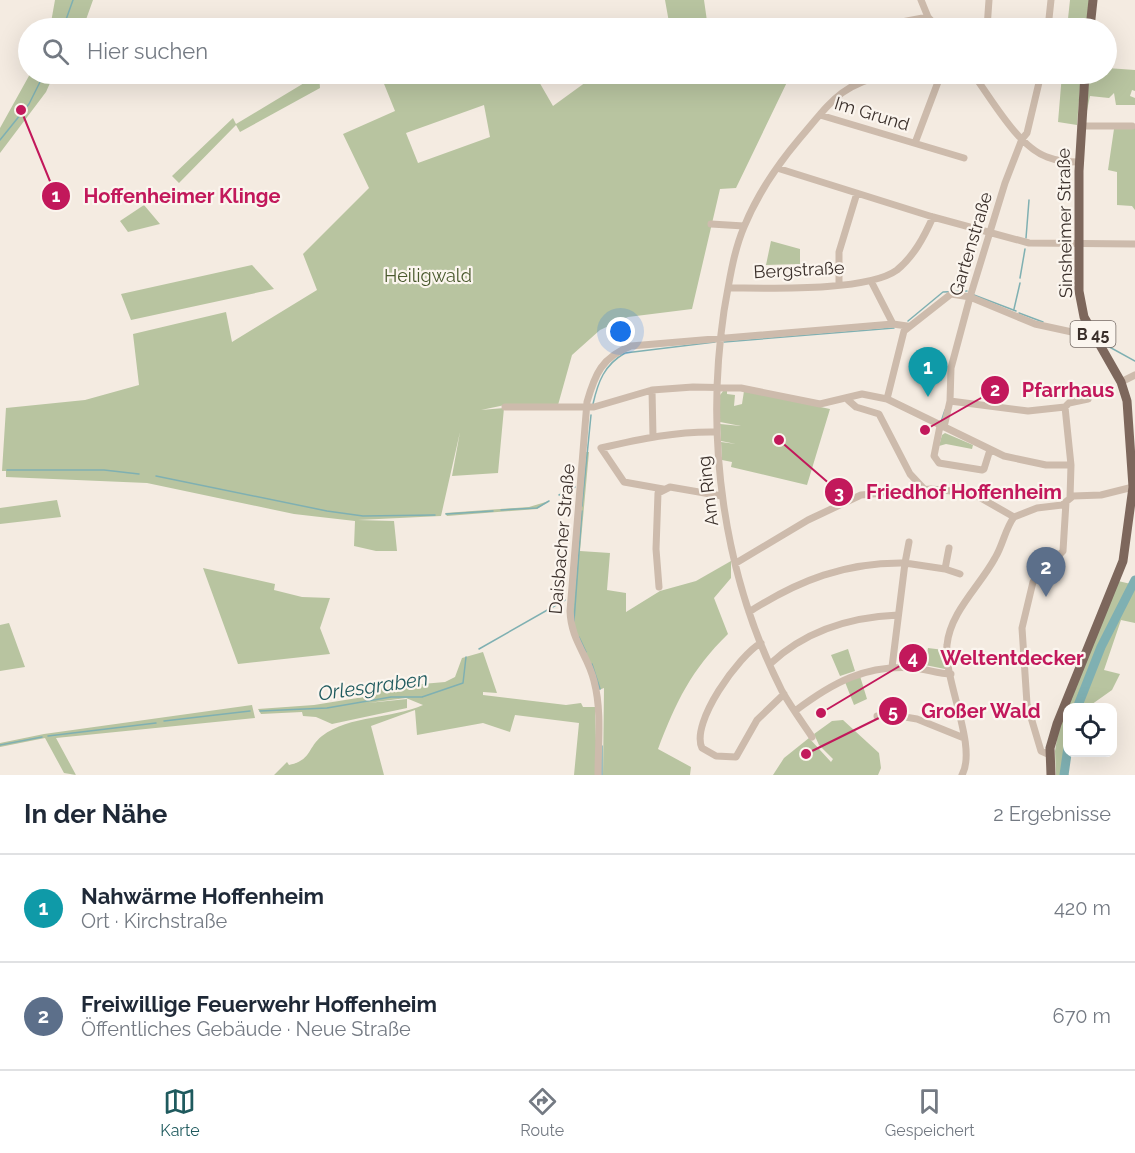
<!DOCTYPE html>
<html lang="de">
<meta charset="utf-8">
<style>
:root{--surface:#fff;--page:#f2f2f3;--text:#1f2937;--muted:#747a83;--line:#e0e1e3;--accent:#1f5a5e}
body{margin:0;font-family:Raleway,sans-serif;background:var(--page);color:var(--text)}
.controls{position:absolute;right:18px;bottom:18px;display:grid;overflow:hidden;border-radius:12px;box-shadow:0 6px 24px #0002}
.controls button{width:54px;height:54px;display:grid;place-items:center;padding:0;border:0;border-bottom:2px solid var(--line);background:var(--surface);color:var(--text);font:30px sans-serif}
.you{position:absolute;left:621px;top:332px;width:21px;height:21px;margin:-15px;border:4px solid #fff;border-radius:50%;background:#1a73e8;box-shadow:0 0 0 9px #1a73e833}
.badge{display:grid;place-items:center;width:39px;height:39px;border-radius:50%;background:var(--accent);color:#fff;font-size:20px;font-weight:700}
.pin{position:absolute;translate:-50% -50px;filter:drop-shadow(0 2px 3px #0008)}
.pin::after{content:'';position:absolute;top:32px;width:21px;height:18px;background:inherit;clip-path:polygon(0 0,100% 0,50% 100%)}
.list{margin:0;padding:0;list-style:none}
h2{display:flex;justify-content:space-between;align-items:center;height:78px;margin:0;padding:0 24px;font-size:26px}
h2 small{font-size:20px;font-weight:400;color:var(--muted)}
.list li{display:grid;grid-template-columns:39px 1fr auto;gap:18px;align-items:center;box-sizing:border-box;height:108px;padding:0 24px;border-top:2px solid var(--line)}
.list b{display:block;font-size:22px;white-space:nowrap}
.list p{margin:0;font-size:20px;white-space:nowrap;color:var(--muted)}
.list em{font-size:20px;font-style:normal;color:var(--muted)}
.icon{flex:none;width:33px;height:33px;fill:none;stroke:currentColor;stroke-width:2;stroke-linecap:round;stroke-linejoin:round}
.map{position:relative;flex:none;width:1135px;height:775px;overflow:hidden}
.search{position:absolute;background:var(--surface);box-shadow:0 6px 24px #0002;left:18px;right:18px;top:18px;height:66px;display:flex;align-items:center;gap:15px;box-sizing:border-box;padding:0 21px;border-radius:33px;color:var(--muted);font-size:22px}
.sheet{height:294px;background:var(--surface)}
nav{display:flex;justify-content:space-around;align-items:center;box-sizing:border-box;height:84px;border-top:2px solid var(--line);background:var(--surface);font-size:16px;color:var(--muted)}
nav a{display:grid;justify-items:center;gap:3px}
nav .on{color:var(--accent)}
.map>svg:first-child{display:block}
</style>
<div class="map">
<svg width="1135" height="775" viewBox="0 0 1135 775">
<rect width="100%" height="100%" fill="#f4ebe1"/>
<path fill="#b8c4a0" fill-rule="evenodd" d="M55,0H93L83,28H50Z
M665,0H704L708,28H670Z
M1070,0H1090L1087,28H1067Z
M1107,68L1135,70V91L1132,90L1130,96L1135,98V105H1116L1114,93L1109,98L1090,96L1085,120L1089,74H1106Z
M30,74H54L46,92L0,153V128Z
M319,74L320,88L240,132L236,125L179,183L172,176L233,118L236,124Z
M380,74H548L538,80L553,106L597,74H797L789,78L736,188L720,189L692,309L628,317L600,330L572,355L558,405H505L481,410L504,408L498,473L452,476L460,432L441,516L358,520L394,521L397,551H376L354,546L355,521L294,514L147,483L6,477V471H2L6,408L85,400L139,385L133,334L226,312L232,342L317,290L303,254L369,188L343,134L395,111ZM484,105L490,137L418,163L406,133Z
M1062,74H1081L1077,125L1058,122Z
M1135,128V210L1132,206L1117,205V172L1108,170L1114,129Z
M144,205L160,224L128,232L120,221Z
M771,241L800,249V264L766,265Z
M252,265L274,289L131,320L121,294Z
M724,390H727V394L735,395L734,406L742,404L744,391L830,409L807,485L731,467L732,462L722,460L721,442L736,444L721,441L720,424L741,426L720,422V395Z
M945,433L973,445L972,449L946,444L939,446L942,435Z
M586,452H589L580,551L610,553L607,590L626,593V612L660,591L696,581L731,561V578L714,598L728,634C691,670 676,702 658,749L691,767L690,775H603L604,688L599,690L572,621Z
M57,500L61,517L0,524V508Z
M549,501L537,509L447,516L445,513L529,507Z
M203,568L275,584L274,590L302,597L330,598L320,628L330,654L238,664Z
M1135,578V623L1121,620L1104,670L1120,674L1112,690L1088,707L1068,708L1066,772L1069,775H1056L1055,751L1059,727L1118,581L1131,584Z
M9,623L25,667L0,671V625Z
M928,648L944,650L945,669L925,665Z
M848,649L855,671L840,676L831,655Z
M483,652L497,693L483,692V695L566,705L581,703L583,707H595L597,775H574L579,723L515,715L510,732L483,723L417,735L415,710L371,726L384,775H274L287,762L289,765C312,760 307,748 322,736C350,715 391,719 423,705L406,698L368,703L407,699V708L332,724L316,717L303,716L302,712L261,714L258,709L314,705L370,696L376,688L445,682L455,677L462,658Z
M860,676L867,699L854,705L845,682Z
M252,705L255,718L56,738L76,775L64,773L45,738L0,747V743L44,734Z
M843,720L879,753L881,768L878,775H773L784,758L809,738L831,762L833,759L819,745L814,734L832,721Z"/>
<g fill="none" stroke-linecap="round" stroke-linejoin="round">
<path stroke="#7fb0b2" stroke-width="1.5" d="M63,28L73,0
M0,140L29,104L44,74
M1026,238L1029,200
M1020,278L1025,249
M974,295L1016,311
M1014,309L1020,283
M1019,313L1043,322
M908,321L943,292L967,291
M724,342L894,328
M1104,344L1135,361
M593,404C598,382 604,365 625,353L715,342
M941,422L945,410
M7,470H104L139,474
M156,476L327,511L363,516L435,515
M559,495L575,487
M582,506L591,415
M501,510L537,508L549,501
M446,514L493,511
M574,621L582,511
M579,637L586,652
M479,649L565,600
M592,664L600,689
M260,711L327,708L391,697H422L463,683L466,657
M164,721L250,711
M48,736L156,723
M0,745L42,737
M602,746V775"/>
<path stroke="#7fb0b2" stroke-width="9" d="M1077,708L1101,647L1135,580
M1064,775L1068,747"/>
<path stroke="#cdbbac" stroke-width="7" d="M921,0L928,17L938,28
M870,28L928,17
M987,28L989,0
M1048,28L1051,0
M973,74C991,98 1018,147 1047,157C1057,161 1068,162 1079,162
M820,115L964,158
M1081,126H1132
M915,143L941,74
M777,168L933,217L1029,243L1135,244
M711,224L744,226
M871,281L893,324
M839,284V252L857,193
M728,288C766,288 867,292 897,270C914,256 924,237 933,217
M1121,382L1135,375
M652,390L653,436
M887,399L904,331L951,294L970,297L1035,324L1095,337
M848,400L856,407L879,414L910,474L925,490
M950,401L1028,411L1065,407L1069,403L1088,399
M505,407H594L652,390L693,387L741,388L820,404L862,394L887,399L1004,456L1046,465H1071
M1065,407L1071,465L1070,498
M940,426L934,456L939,463L982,470L984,469L989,453L992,451
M944,427L950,401L951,368L970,297L1005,183L1022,139L1027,133L1041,74
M663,489L624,482L601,448C640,439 677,431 717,432
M1014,517L1037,508L1062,505L1073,496L1101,495L1133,487
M909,542L905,563L945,569L960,574
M736,563L808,520L861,495L931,489L972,493L1014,517
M945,569L949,548
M659,587L656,549L658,493L670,487L722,496
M749,612C799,580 846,562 905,563L892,667
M761,643C739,655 690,723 702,748L716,756L736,757L757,720L784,694
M770,664C805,631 850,617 898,615
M795,711C832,683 866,664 914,668C926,669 939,674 951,674
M877,716H899L917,719L964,738
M812,737C802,722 791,707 782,691C723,575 705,439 724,311C729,283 733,253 744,227C757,195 778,164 800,138C831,102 839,85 888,74
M1050,755L1041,751L1027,704L1022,628L1033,582L1063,551L1066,502
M598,775C598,744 602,711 594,681C588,655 571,641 570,611L587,402C595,374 602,357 631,346L893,324L907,326
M962,775C978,746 943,679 947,645C950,612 980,586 995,558C1003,545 1005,529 1014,517"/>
<path stroke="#7d675c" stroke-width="9" d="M1090,28L1093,0
M1051,775L1050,748L1057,724L1123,561L1133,487L1127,401L1121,382L1084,317L1079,291V171L1085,74"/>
</g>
<g text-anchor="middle" stroke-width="4.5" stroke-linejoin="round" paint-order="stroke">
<rect fill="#fbf5ee" stroke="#756b66" stroke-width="1.5" x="1070.5" y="321" width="45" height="26" rx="4.5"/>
<g font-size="16" font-weight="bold" fill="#3b302b">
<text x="1093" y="340">B 45</text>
</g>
<g font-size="18" fill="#3b302b" stroke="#fbf5ee">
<text transform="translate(872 114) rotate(17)" y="6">Im Grund</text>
<text transform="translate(1065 223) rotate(-91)" y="6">Sinsheimer Straße</text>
<text transform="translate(971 244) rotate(-73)" y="6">Gartenstraße</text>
<text transform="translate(799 270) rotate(-3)" y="6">Bergstraße</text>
<text transform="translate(708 491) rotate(-97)" y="6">Am Ring</text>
<text transform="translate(562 539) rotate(-85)" y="6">Daisbacher Straße</text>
</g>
<g font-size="18" fill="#4a5a2e" stroke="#fbf5ee">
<text x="428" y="282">Heiligwald</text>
</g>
<g font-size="20" font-style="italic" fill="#1f5a5e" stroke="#fbf5ee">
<text transform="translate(373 686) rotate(-8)" y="7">Orlesgraben</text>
</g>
</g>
<path fill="none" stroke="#c2185b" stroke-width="2" d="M21 110L56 196M925 430L995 390M779 440L839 492M821 713L913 658M806 754L893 711"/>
<g fill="#c2185b" stroke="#fbf5ee" stroke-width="2">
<circle cx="21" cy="110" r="6"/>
<circle cx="925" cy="430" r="6"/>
<circle cx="779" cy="440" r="6"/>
<circle cx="821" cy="713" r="6"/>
<circle cx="806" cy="754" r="6"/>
<circle cx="56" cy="196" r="15"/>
<circle cx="995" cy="390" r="15"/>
<circle cx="839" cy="492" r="15"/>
<circle cx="913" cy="658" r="15"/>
<circle cx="893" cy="711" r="15"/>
</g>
<g font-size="18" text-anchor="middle" font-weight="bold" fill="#fff">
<text x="56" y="202">1</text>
<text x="995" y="396">2</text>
<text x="839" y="499">3</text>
<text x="913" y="664">4</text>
<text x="893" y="718">5</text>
</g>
<g font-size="20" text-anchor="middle" font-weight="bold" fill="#c2185b" stroke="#fbf5ee" stroke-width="4.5" stroke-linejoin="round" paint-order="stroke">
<text x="182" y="203">Hoffenheimer Klinge</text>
<text x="1068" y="397">Pfarrhaus</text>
<text x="964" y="499">Friedhof Hoffenheim</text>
<text x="1012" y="665">Weltentdecker</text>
<text x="981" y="718">Großer Wald</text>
</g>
</svg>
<div class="controls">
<button><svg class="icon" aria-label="locate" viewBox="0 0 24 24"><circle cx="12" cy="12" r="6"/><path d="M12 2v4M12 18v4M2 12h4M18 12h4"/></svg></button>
</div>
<div class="you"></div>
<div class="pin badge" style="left:928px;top:397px;background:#0f9aa8">1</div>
<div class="pin badge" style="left:1046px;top:597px;background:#5c6f8a">2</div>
<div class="search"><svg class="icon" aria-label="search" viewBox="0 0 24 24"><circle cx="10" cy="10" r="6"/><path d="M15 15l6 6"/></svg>Hier suchen</div>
</div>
<section class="sheet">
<h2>In der Nähe<small>2 Ergebnisse</small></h2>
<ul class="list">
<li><span class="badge" style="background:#0f9aa8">1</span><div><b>Nahwärme Hoffenheim</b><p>Ort · Kirchstraße</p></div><em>420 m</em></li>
<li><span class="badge" style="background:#5c6f8a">2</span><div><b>Freiwillige Feuerwehr Hoffenheim</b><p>Öffentliches Gebäude · Neue Straße</p></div><em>670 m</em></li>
</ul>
</section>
<nav>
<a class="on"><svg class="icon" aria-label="map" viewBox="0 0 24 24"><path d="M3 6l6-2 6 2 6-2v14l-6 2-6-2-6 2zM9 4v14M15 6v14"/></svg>Karte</a>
<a><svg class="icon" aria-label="directions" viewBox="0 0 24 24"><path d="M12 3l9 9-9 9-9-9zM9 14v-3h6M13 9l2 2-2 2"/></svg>Route</a>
<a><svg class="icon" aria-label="saved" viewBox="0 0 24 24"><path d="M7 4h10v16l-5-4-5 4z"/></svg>Gespeichert</a>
</nav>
